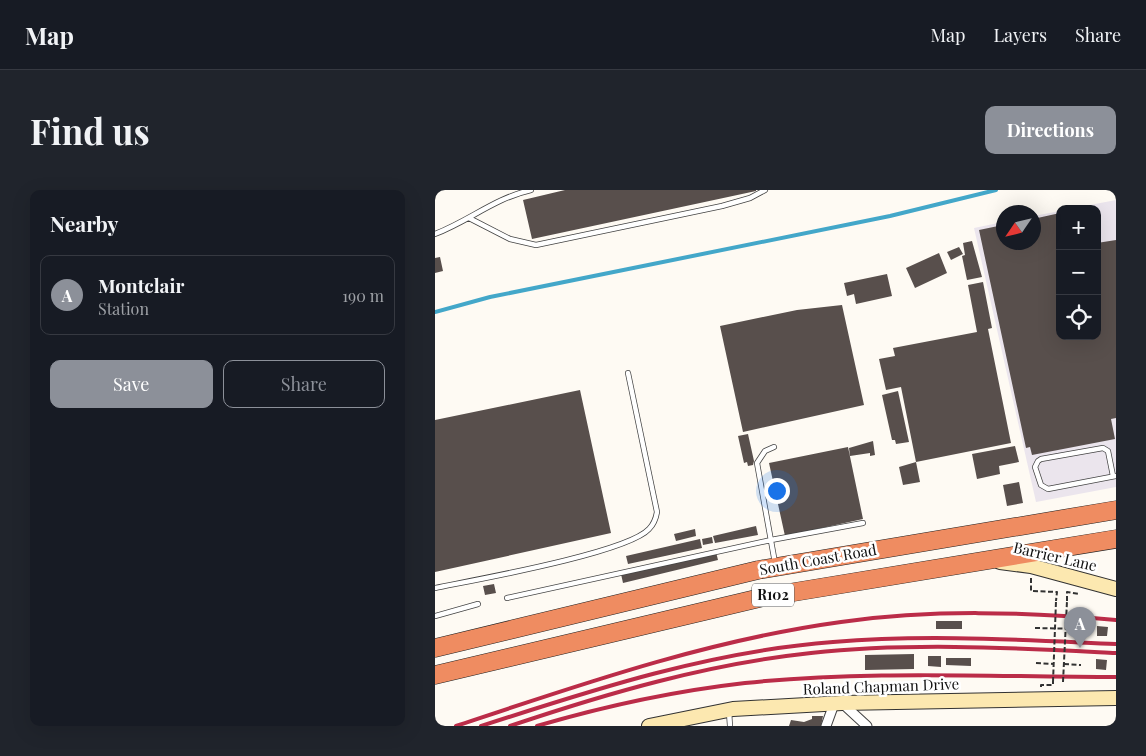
<!DOCTYPE html>
<meta charset="utf-8">
<style>
:root{--surface:#171b24;--page:#20242c;--text:#f1f3f6;--muted:#9ea1a6;--line:#363941;--accent:#8c9099}
body{margin:0;font-family:"Playfair Display",serif;background:var(--page);color:var(--text)}
.controls{position:absolute;right:15px;top:15px;display:grid;overflow:hidden;border-radius:10px;box-shadow:0 5px 20px #0002}
.controls button{width:45px;height:45px;display:grid;place-items:center;padding:0;border:0;border-bottom:1px solid var(--line);background:var(--surface);color:var(--text);font:25px sans-serif}
.compass{position:absolute;left:561px;top:15px;width:45px;height:45px;border-radius:50%;background:var(--surface);box-shadow:0 5px 20px #0002;rotate:235deg}
.you{position:absolute;left:341px;top:300px;width:18px;height:18px;margin:-12px;border:4px solid #fff;border-radius:50%;background:#1a73e8;box-shadow:0 0 0 8px #1a73e833}
.badge{display:grid;place-items:center;width:32px;height:32px;border-radius:50%;background:var(--accent);color:#fff;font-size:16px;font-weight:700}
.pin{position:absolute;translate:-50% -41px;filter:drop-shadow(0 1px 2px #0008)}
.pin::after{content:'';position:absolute;top:26px;width:18px;height:15px;background:inherit;clip-path:polygon(0 0,100% 0,50% 100%)}
.list{margin:0;padding:0;list-style:none}
h2{display:flex;justify-content:space-between;align-items:center;height:65px;margin:0;padding:0 20px;font-size:21px}
h2 small{font-size:16px;font-weight:400;color:var(--muted)}
.list li{display:grid;grid-template-columns:32px 1fr auto;gap:15px;align-items:center;box-sizing:border-box;height:80px;margin:0 10px 10px;padding:0 10px;border:1px solid var(--line);border-radius:10px}
.list b{display:block;font-size:19px;white-space:nowrap}
.list p{margin:0;font-size:16px;white-space:nowrap;color:var(--muted)}
.list em{font-size:16px;font-style:normal;color:var(--muted)}
.actions{display:flex;gap:10px;padding:15px 20px}
.actions a{flex:1;padding:11px 0;border:1px solid var(--accent);border-radius:10px;text-align:center;font-size:18px;color:var(--accent)}
.actions .main{background:var(--accent);color:#fff}
.icon{flex:none;width:28px;height:28px;fill:none;stroke:currentColor;stroke-width:2;stroke-linecap:round;stroke-linejoin:round}
.map{position:relative;flex:none;width:681px;height:536px;overflow:hidden;border-radius:10px}
header{display:flex;align-items:center;gap:30px;box-sizing:border-box;height:70px;padding:0 25px;background:var(--surface);border-bottom:1px solid var(--line)}
header strong{font-size:24px}
nav{display:flex;gap:28px;margin-inline-start:auto;font-size:18px}
.intro{display:flex;align-items:center;justify-content:space-between;box-sizing:border-box;height:120px;padding:0 30px}
h1{margin:0;font-size:35px}
.button{padding:12px 22px;border-radius:10px;background:var(--accent);color:#fff;font-size:18px;font-weight:700}
main{display:flex;gap:30px;padding:0 30px}
aside{flex:1;background:var(--surface);border-radius:10px;box-shadow:0 5px 20px #0002}
.map>svg:first-child{display:block}
</style>
<header>
<strong>Map</strong>
<nav><a>Map</a><a>Layers</a><a>Share</a></nav>
</header>
<div class="intro"><h1>Find us</h1><a class="button">Directions</a></div>
<main>
<aside>
<h2>Nearby<small></small></h2>
<ul class="list">
<li><span class="badge">A</span><div><b>Montclair</b><p>Station</p></div><em>190 m</em></li>
</ul>
<div class="actions"><a class="main">Save</a><a>Share</a></div>
</aside>
<div class="map">
<svg width="681" height="536" viewBox="0 0 681 536">
<rect width="100%" height="100%" fill="#fefaf3"/>
<path fill="#ebe5ed" d="M681,10V297L601,312L539,38L568,32V52H598L599,26L625,21V146H662V19H634Z"/>
<g fill="none" stroke-linecap="round" stroke-linejoin="round">
<path stroke="#43a7c9" stroke-width="4" d="M0,122L55,107L455,26L561,0"/>
</g>
<path fill="#584f4c" d="M130,0H321V1L97,49L88,10Z
M625,23V146H662V53L681,50V228L676,229L680,249L597,265L595,257L591,258L544,40L568,35V52H598V29Z
M537,51L547,87L532,90L527,66L530,65L528,53Z
M524,57L528,64L516,70L512,62Z
M504,63L512,83L480,98L471,78Z
M5,67L8,81L0,83V68Z
M452,84L457,106L421,114L419,104L412,106L409,93Z
M548,92L557,138L553,139L576,253L481,272L466,197L451,200L444,169L460,166L458,158L542,142L533,95Z
M407,115L429,215L308,242L285,136L362,120Z
M145,200L176,343L0,382V230Z
M463,201L474,252L461,254L460,250H457L447,205Z
M313,244L319,271L318,275L313,276L312,272L309,273L303,246Z
M438,251L440,265L435,266V263L415,266L414,258Z
M580,256L584,272L564,276L565,284L542,289L537,264Z
M413,257L428,329L350,346L334,273Z
M481,272L485,292L468,295L464,277Z
M584,292L588,313L572,316L568,295Z
M321,336L323,345L280,353L278,346Z
M260,339L261,346L241,351L239,344Z
M277,347L278,353L268,355L267,349Z
M265,349L267,358L193,374L191,366Z
M281,362L283,370L188,393L186,384Z
M59,394L61,403L50,405L48,396Z
M501,431H527V439H501Z
M662,436L673,437L672,446H662Z
M479,464V479L430,480V465Z
M493,466H506V477L493,476Z
M511,468H536V476L511,475Z
M661,469L672,470L671,480L661,479Z
M377,526H388L386,536H354L356,530L369,532L377,529Z"/>
<g fill="none" stroke-linecap="round" stroke-linejoin="round">
<g stroke="#434343" stroke-width="6">
<path id="lane" d="M34,28L75,49L101,55L287,16L315,8L330,0
M0,44C34,31 60,8 96,0
M339,257L330,261L322,273L340,373
M678,286L673,261L668,258L606,269L603,271L600,277L606,295L613,299L681,286
M0,398C39,390 192,363 214,339C219,334 221,328 222,322L193,183
M72,408L336,350L428,333
M0,426L43,414
M294,522L295,536"/>
</g>
<g stroke="#434343" stroke-width="11">
<path id="street" d="M407,513L432,536
M391,536L399,514"/>
</g>
<g stroke="#323232" stroke-width="16">
<path id="secondary" d="M565,372L596,376L681,399
M214,536L298,519L407,513L681,508"/>
</g>
<g stroke="#212121" stroke-width="19">
<path id="highway" d="M0,458L323,380L681,320
M0,485L329,407L681,349"/>
</g>
<path stroke="#323232" stroke-width="2" stroke-dasharray="5 2.5" stroke-linecap="butt" d="M596,388V401L622,402L621,411
M632,411V402L645,404
M600,438L648,439
M601,473L619,474
M629,474L646,475
M606,497V495H618V492"/>
<use href="#lane" stroke="#fff" stroke-width="4.5"/>
<use href="#street" stroke="#fff" stroke-width="9"/>
<use href="#secondary" stroke="#fce8b0" stroke-width="14"/>
<use href="#highway" stroke="#ef8c61" stroke-width="18"/>
<path stroke="#bb2c48" stroke-width="4" d="M21,536C147,494 274,450 406,432C498,419 589,422 681,430
M46,536C160,499 277,461 398,452C492,444 586,450 681,454
M75,536C173,503 273,474 376,463C477,452 579,458 681,463
M102,536C170,516 240,501 310,493C432,480 558,487 681,487"/>
<path stroke="#323232" stroke-width="2" stroke-dasharray="5 2.5" stroke-linecap="butt" d="M618,492L621,411
M628,492L632,411"/>
</g>
<g text-anchor="middle" stroke-width="5" stroke-linejoin="round" paint-order="stroke">
<rect fill="#fff" stroke="#585858" stroke-width="1" x="317" y="393.5" width="42" height="23" rx="4"/>
<g font-size="14" font-weight="bold" fill="#101010">
<text x="338" y="410">R102</text>
</g>
<g font-size="15" fill="#101010" stroke="#fff">
<text transform="translate(620 367) rotate(13)" y="5">Barrier Lane</text>
<text transform="translate(383 370) rotate(-10)" y="5">South Coast Road</text>
<text transform="translate(446 497) rotate(-2)" y="5">Roland Chapman Drive</text>
</g>
</g>
</svg>
<div class="controls">
<button>+</button>
<button>−</button>
<button><svg class="icon" aria-label="locate" viewBox="0 0 24 24"><circle cx="12" cy="12" r="6"/><path d="M12 2v4M12 18v4M2 12h4M18 12h4"/></svg></button>
</div>
<svg class="compass" viewBox="-18 -18 36 36"><path d="M0-13l5 13h-10z" fill="#e53935"/><path d="M0 13l5-13h-10z" fill="#9ea1a6"/></svg>
<div class="you"></div>
<div class="pin badge" style="left:645px;top:458px">A</div>
</div>
</main>
